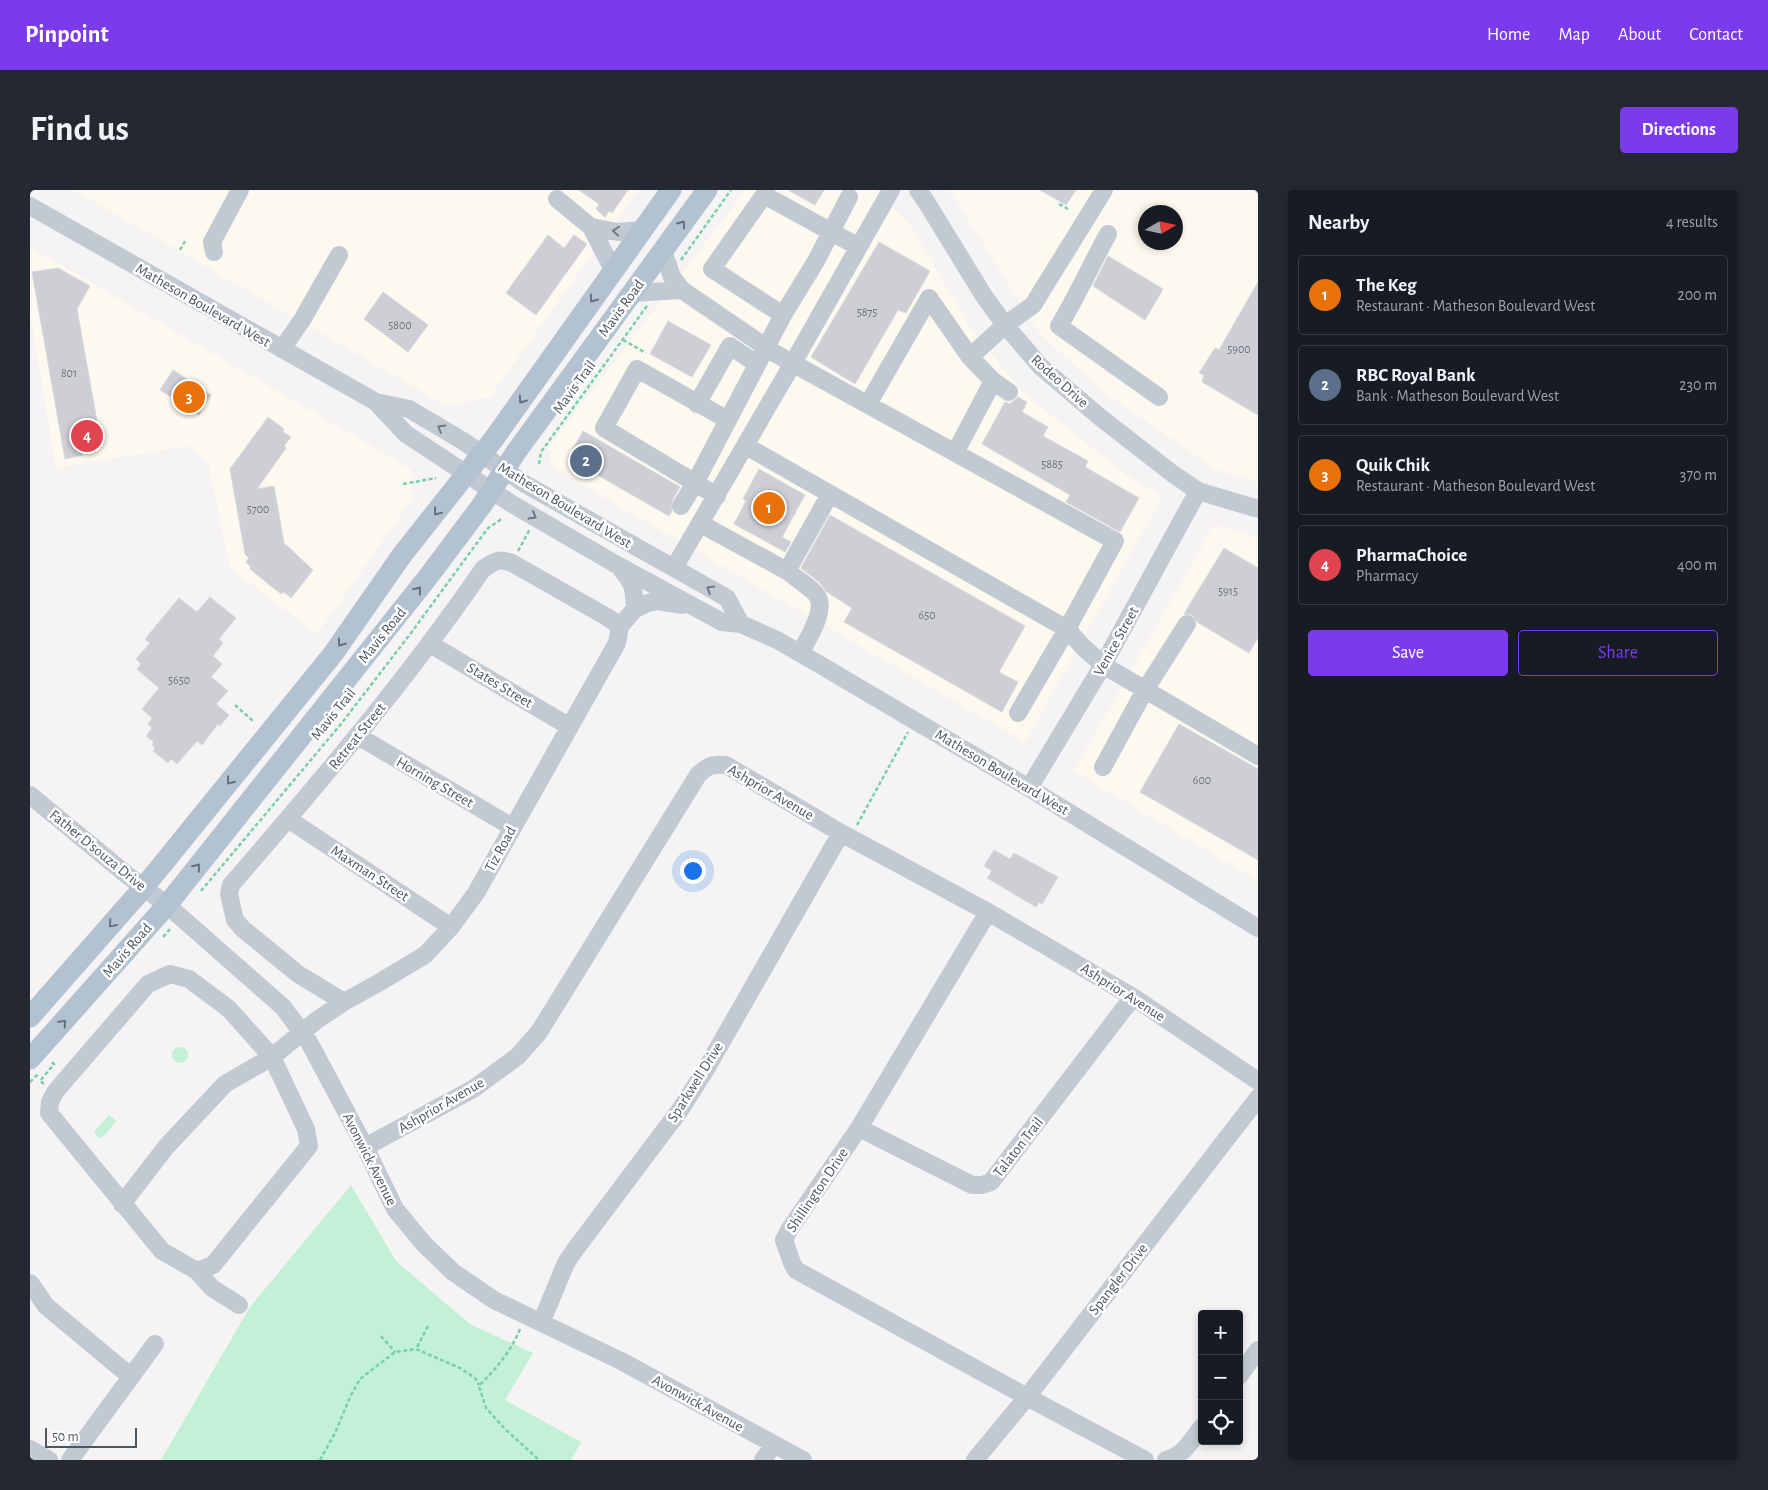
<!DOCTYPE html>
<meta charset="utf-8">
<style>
:root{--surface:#171b24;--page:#242831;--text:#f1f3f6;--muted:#9ea1a6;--line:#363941;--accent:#7c3aed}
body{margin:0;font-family:"Alegreya Sans",sans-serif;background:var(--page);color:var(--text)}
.controls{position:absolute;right:15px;bottom:15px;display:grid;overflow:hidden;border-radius:5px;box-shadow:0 2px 8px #0003}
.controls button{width:45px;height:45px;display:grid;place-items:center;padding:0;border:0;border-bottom:1px solid var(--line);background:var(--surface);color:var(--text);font:25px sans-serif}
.compass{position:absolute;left:1108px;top:15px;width:45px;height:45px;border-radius:50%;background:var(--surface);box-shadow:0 2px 8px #0003;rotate:81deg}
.scale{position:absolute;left:15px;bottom:12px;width:92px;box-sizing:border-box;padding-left:5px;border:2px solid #4a5661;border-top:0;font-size:14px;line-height:18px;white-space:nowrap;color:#4a5661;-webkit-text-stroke:4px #fff;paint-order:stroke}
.you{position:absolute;left:662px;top:680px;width:18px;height:18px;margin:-12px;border:4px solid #fff;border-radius:50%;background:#1a73e8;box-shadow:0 0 0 8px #1a73e833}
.badge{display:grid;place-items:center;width:32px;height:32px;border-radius:50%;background:var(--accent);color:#fff;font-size:16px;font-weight:700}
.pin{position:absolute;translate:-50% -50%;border:2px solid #fff;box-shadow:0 1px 5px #0006}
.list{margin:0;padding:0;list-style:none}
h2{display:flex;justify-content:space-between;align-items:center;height:65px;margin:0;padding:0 20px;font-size:21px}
h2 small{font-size:16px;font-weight:400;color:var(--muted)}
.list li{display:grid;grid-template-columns:32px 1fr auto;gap:15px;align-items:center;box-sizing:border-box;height:80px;margin:0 10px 10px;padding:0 10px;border:1px solid var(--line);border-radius:5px}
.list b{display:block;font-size:19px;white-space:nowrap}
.list p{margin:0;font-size:16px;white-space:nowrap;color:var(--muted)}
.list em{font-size:16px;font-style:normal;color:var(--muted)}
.actions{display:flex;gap:10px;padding:15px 20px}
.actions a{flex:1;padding:11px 0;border:1px solid var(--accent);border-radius:5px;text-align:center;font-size:18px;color:var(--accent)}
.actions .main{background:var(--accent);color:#fff}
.icon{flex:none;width:28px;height:28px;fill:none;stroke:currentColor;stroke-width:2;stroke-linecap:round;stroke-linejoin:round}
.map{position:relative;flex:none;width:1228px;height:1270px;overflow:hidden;border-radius:5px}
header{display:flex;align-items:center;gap:30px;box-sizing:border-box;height:70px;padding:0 25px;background:var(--accent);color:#fff}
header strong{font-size:24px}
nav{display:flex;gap:28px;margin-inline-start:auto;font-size:18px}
.intro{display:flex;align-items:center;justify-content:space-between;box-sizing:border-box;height:120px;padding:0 30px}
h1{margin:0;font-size:35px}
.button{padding:12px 22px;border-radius:5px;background:var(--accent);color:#fff;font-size:18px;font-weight:700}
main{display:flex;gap:30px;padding:0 30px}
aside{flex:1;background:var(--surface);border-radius:5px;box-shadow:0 2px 8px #0003}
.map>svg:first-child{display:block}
</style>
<header>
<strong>Pinpoint</strong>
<nav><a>Home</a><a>Map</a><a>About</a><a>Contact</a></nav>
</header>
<div class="intro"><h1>Find us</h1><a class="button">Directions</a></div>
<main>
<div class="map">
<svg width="1228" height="1270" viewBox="0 0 1228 1270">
<rect width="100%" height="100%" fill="#f5f3f3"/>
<path fill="#fdf9ef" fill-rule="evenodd" d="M44,0H608L460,207L417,216Z
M716,0H845L878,32L941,138L993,203L1098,286L1132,307L995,552L522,277L518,258Z
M920,0H1228V292L1187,280L1076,204L1010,144L968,78ZM1116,22H1146V52H1116Z
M0,57L381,279L383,308L287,444L200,378L178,273L158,256L26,278L0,124Z
M1184,335L1228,347V691L1044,581Z"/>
<path fill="#c3f1d5" d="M142 865a8 8 0 1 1 16 0a8 8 0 1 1-16 0Z
M79,925L86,931L75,945L69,949L64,942Z
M321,995L366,1071L440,1134L503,1163L475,1210L551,1252L541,1270H131L220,1117Z"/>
<path fill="#cdcfd5" stroke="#d7d9de" d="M549,0H598L582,23L579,21L575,27L566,19L569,14Z
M758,0H794L785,15Z
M1010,0H1046L1036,15Z
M518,45L534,58L544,45L557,54L506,125L476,103Z
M849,52L900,81L876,123L868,120L825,194L781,167Z
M1078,66L1133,99L1115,130L1063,96Z
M28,78L60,96L47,119L70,248L60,249L61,252L51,254L53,265L35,269L2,82Z
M1228,92V225L1172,192L1174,185L1169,183L1185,158L1189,160Z
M353,102L398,135L378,162L334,129Z
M638,131L681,155L662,187L620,164Z
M143,180L181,205L169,225L130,200Z
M988,207L997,212L992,222L1018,237L1013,246L1058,271L1055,277L1109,308L1090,342L1036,312L1040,305L952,254L975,212L980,214Z
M238,227L254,239L253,242L261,247L254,256L256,258L227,299L244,296L254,353L283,380L261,408L254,402L251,404L220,379L221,377L216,372L219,368L215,364L200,279Z
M553,241L650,297L642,311V321L639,326L543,271L541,262Z
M729,279L775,305L752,347L761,352L755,362L704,334L716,311L713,309Z
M800,325L995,436L969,482L988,492L972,522L814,432L822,418L797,402L789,392L771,378Z
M1194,358L1228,378V448L1219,463L1167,432L1162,425L1154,424Z
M180,407L206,428L189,449L193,453L183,466L192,474L181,487L198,501L186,514L199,525L190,536L188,534L172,555L167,551L147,574L141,569L138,573L123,561L125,558L122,555L124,552L116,546L122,538L118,534L122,528L112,519L129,498L107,479L111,474L106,469L120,453L115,449L149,408L167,422Z
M1149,534L1228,579V670L1110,602Z
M964,660L980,669L984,663L1028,687L1012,714L1009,712L1006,717L957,688L962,681L954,676Z"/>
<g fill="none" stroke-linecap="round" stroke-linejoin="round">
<path stroke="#7ad0a6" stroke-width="2.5" stroke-dasharray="4 2.5" stroke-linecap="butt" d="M1029,14L1038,19
M150,60L155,51
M651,70L701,0
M593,150L616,163
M509,274L511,262L617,116
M373,294L406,288
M488,361L500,339
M205,515L223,531
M827,635L878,542
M171,701L311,534L381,443L458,338L473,328
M133,747L141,738
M0,892L8,884
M14,894L10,891L24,874L20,871
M398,1136L386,1159L430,1178L445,1188L449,1195
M490,1139C480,1163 467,1177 449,1196L456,1218L475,1239L509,1270
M351,1146L365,1162
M290,1270L305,1243L321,1205L330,1189L365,1162L386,1159"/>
<path stroke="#c1cad2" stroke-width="18" d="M888,0L895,10L954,106L975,135L1011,177L1071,228L1143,284L1168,301L1228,319
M527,9L561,37L583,80
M0,16L346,212L379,219L433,251L495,294L697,408L711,434
M561,37L588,42L612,40
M1078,44C1061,75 1047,106 1029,136L1129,207
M633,61L642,87L652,100L746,164L1085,351L1037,439L988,523
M184,62L182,52L210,0
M602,103L652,100
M753,125L682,79L734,5L829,57
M252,159L272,130L309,65
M940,167L975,135L1003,115L1074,0
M346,212L376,244L482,314L587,375L692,432L711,434L747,450L787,473L999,598L1228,738
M667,214L700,156L727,174
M838,214L899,108L940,167L963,191L979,202
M716,256L1037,439L1053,457L1073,475L1228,566
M925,263L963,191
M687,306L574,238L607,179L698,230
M651,316L665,293L753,125L786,71L819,7
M671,334L757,381
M644,378L763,173L861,0
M591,379C604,394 604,399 605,419
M400,454L540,537
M770,463C778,449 799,417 785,403C777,395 766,388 757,381L800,304
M328,546L482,637
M1073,577L1115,500L1157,434
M999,598L1073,475L1168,301
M0,605L97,685L137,715L253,817L279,852L335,957L365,1019L394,1054L423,1082L464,1110L593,1172L773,1270
M258,629L421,737
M958,722L829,938L759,1040L754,1050L762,1073L766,1080L997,1207L1115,1270
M140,784L159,789L199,819L242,867L276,939L279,956L183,1075L167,1081L132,1061L19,923L20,912L25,902L118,794Z
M314,812L268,784L213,739L205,730L199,704L201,695C290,592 376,491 453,379C465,371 468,368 482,373L577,427L590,436
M829,938L942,995H952L961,992L1103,807
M335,957L443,899L488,866L509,842L668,585C679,575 682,574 696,575L811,643L958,722L1103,807L1228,891
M92,1014L136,957L195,894L242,867L287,830L314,812L350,792L395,765L421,737L446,703L587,453L590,436L605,419L618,413L627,411L653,415
M167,1081L182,1098L209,1115
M0,1093L16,1116L100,1186
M511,1133L536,1073L544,1061L650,920L676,879L811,643
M1209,1186L1228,1160
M0,1259L19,1270
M40,1270L125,1154
M733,1270L744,1254
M945,1270L997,1207L1228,908
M1136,1270C1153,1266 1162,1250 1172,1237"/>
<path stroke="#b3c2d1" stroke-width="21" d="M0,827L114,697L303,464L372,365L463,250L641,0
M0,869L137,715L398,387L452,315L486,262L677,0"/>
</g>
<defs><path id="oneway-chevron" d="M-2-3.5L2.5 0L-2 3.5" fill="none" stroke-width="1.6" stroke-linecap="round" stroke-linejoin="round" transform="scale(1.25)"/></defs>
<g stroke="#64717d">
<use href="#oneway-chevron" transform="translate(652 34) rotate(-55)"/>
<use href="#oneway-chevron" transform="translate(563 109) rotate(125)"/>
<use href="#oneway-chevron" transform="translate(492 210) rotate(125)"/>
<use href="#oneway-chevron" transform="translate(407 322) rotate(128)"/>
<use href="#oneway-chevron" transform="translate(388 400) rotate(-51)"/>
<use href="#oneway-chevron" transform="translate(311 453) rotate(125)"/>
<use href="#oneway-chevron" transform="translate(200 591) rotate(129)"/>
<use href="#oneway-chevron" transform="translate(167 677) rotate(-51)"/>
<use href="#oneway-chevron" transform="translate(82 734) rotate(131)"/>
<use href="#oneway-chevron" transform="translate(33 833) rotate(-49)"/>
</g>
<g stroke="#6e7983">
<use href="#oneway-chevron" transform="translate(586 41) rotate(-175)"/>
<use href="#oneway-chevron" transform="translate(411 238) rotate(-149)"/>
<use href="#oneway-chevron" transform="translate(503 326) rotate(30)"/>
<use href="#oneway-chevron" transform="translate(680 399) rotate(-150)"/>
</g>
<g text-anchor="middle" stroke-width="5" stroke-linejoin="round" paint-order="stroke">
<g font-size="12" fill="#6b747e">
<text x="837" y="126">5875</text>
<text x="370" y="139">5800</text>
<text x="1209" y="163">5900</text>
<text x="39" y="187">801</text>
<text x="1022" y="278">5885</text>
<text x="228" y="323">5700</text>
<text x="1198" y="405">5915</text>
<text x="897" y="429">650</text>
<text x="149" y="494">5650</text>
<text x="1172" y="594">600</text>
</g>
<g font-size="15" fill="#4a5661" stroke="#fff">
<text transform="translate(173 115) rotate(30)" y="5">Matheson Boulevard West</text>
<text transform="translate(591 118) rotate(-54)" y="5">Mavis Road</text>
<text transform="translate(1030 191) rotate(42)" y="5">Rodeo Drive</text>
<text transform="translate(544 197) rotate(-54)" y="5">Mavis Trail</text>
<text transform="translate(535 315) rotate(31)" y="5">Matheson Boulevard West</text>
<text transform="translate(352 445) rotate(-51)" y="5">Mavis Road</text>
<text transform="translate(1086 451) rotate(-61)" y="5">Venice Street</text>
<text transform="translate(470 495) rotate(31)" y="5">States Street</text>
<text transform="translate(303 524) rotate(-51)" y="5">Mavis Trail</text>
<text transform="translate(327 546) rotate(-51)" y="5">Retreat Street</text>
<text transform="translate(972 582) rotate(31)" y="5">Matheson Boulevard West</text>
<text transform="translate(405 592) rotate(30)" y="5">Horning Street</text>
<text transform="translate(741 602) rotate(30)" y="5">Ashprior Avenue</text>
<text transform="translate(470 659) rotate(-61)" y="5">Tiz Road</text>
<text transform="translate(68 660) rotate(39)" y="5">Father D'souza Drive</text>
<text transform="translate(340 683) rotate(33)" y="5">Maxman Street</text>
<text transform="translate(97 760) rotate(-49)" y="5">Mavis Road</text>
<text transform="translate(1093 802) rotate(32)" y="5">Ashprior Avenue</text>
<text transform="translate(665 892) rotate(-58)" y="5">Sparkwell Drive</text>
<text transform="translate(411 915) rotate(-30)" y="5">Ashprior Avenue</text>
<text transform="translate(988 957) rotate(-52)" y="5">Talaton Trail</text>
<text transform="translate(340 969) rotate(63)" y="5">Avonwick Avenue</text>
<text transform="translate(787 1000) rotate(-56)" y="5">Shillington Drive</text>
<text transform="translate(1088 1089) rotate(-52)" y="5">Spangler Drive</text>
<text transform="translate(668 1213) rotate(29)" y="5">Avonwick Avenue</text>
</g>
</g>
</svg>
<div class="controls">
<button>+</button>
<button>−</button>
<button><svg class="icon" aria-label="locate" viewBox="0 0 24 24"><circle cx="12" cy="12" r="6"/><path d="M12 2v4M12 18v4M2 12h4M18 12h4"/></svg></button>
</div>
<svg class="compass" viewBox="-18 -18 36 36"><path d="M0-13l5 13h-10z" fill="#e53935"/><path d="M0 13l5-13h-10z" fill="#9ea1a6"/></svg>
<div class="scale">50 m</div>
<div class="you"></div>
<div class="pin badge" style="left:739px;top:318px;background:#e8710a">1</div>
<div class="pin badge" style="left:556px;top:271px;background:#5c6f8a">2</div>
<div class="pin badge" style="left:159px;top:207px;background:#e8710a">3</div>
<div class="pin badge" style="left:57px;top:246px;background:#e0444e">4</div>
</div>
<aside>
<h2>Nearby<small>4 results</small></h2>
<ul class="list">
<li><span class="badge" style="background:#e8710a">1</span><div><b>The Keg</b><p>Restaurant · Matheson Boulevard West</p></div><em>200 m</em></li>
<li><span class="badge" style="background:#5c6f8a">2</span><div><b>RBC Royal Bank</b><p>Bank · Matheson Boulevard West</p></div><em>230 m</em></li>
<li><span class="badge" style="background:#e8710a">3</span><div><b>Quik Chik</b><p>Restaurant · Matheson Boulevard West</p></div><em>370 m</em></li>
<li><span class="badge" style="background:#e0444e">4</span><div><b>PharmaChoice</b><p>Pharmacy</p></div><em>400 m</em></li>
</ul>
<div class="actions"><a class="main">Save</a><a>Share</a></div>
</aside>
</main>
